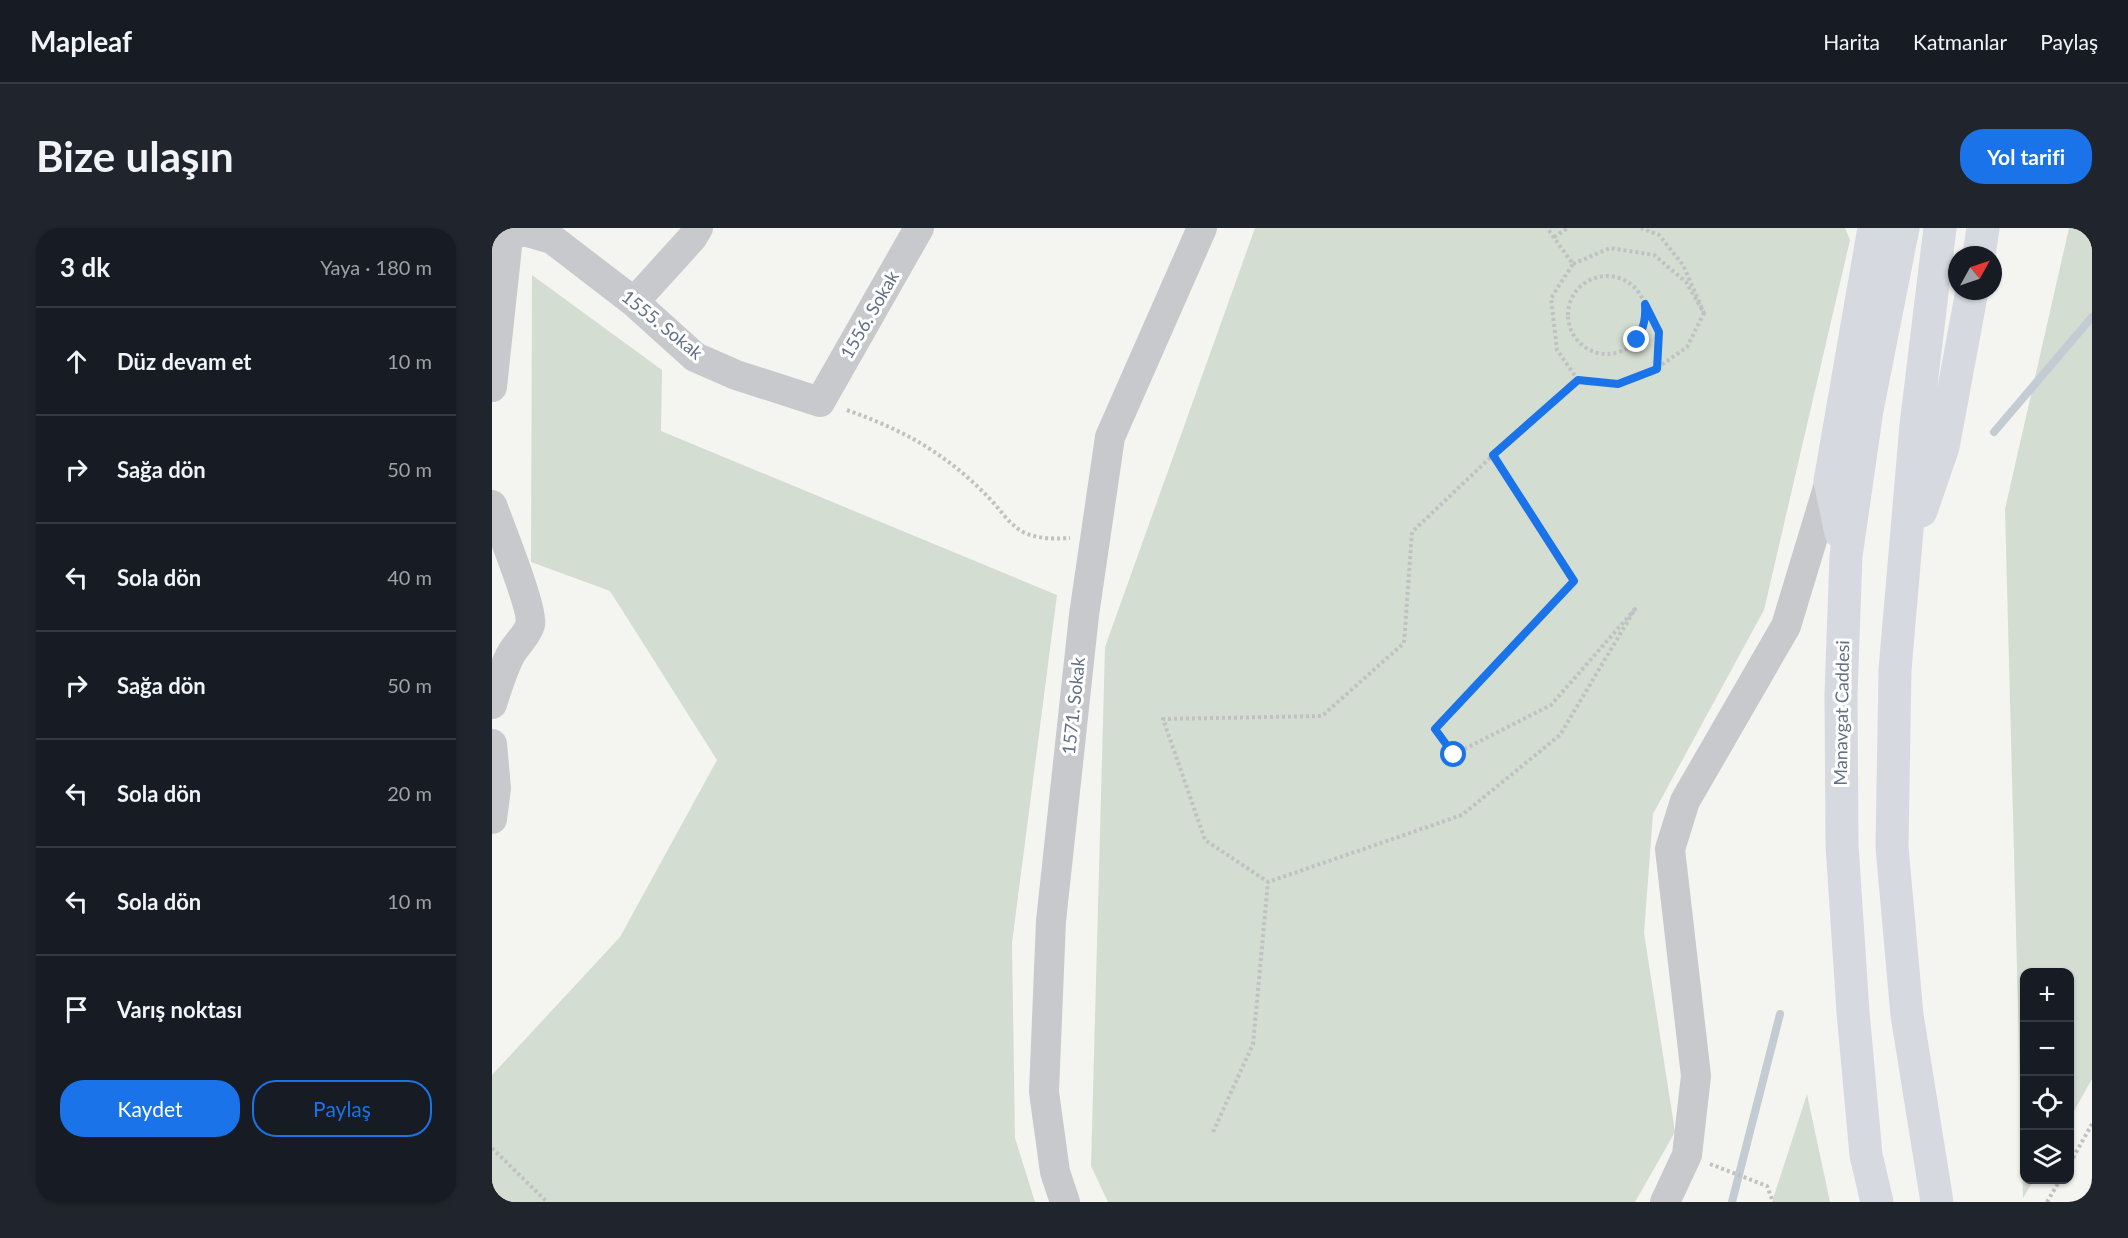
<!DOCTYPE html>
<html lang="tr">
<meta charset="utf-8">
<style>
:root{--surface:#171b24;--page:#20242c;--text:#f1f3f6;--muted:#9ea1a6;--line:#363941;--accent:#1a73e8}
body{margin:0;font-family:Lato,sans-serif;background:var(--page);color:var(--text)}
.controls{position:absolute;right:18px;bottom:18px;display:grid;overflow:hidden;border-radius:12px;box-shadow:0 2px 4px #0004}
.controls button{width:54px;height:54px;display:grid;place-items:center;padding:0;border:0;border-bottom:2px solid var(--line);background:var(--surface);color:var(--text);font:30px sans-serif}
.compass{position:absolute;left:1456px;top:18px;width:54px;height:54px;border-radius:50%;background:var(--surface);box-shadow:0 2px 4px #0004;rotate:50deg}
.stop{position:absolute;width:18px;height:18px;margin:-14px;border:4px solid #1a73e8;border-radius:50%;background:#fff}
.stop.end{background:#1a73e8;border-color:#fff;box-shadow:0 2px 6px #0008}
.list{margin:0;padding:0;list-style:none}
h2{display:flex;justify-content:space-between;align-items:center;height:78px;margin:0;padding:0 24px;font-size:26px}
h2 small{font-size:20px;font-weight:400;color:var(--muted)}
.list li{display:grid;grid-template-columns:39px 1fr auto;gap:18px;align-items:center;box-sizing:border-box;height:108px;padding:0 24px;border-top:2px solid var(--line)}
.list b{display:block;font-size:22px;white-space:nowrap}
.list em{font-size:20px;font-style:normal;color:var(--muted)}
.actions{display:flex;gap:12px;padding:18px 24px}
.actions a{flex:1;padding:14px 0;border:2px solid var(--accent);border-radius:24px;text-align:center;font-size:21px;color:var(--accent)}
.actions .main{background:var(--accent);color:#fff}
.icon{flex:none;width:33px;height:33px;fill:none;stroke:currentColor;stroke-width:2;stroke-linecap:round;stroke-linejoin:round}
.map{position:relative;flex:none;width:1600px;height:974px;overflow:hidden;border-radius:24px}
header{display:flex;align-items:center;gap:36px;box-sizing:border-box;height:84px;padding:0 30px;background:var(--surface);border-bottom:2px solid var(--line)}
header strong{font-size:28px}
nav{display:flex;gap:33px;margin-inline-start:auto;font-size:21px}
.intro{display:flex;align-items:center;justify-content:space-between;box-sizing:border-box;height:144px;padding:0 36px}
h1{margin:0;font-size:42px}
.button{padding:15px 27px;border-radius:24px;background:var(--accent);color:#fff;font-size:21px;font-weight:700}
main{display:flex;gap:36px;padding:0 36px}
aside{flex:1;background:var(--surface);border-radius:24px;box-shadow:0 2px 4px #0004}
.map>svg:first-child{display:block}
</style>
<header>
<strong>Mapleaf</strong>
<nav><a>Harita</a><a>Katmanlar</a><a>Paylaş</a></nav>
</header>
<div class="intro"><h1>Bize ulaşın</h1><a class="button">Yol tarifi</a></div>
<main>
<aside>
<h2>3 dk<small>Yaya · 180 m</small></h2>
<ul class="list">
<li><svg class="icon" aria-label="ahead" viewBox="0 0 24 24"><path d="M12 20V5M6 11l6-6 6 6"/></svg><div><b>Düz devam et</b></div><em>10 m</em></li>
<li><svg class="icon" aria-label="right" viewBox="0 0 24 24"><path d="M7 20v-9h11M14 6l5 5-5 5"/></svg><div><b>Sağa dön</b></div><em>50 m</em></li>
<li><svg class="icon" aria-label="left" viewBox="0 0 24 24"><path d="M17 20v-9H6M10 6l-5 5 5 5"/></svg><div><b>Sola dön</b></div><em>40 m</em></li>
<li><svg class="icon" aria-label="right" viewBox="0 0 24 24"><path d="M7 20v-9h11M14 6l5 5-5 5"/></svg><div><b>Sağa dön</b></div><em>50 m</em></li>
<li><svg class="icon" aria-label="left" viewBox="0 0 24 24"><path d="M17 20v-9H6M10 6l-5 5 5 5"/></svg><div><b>Sola dön</b></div><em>20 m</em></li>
<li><svg class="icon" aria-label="left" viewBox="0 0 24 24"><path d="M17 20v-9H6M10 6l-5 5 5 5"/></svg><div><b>Sola dön</b></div><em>10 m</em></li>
<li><svg class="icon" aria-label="arrive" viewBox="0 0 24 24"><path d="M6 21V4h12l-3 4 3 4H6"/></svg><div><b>Varış noktası</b></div></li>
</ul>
<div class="actions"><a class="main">Kaydet</a><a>Paylaş</a></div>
</aside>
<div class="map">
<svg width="1600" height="974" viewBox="0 0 1600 974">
<rect width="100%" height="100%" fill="#f4f5f0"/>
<path fill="#d4ddd1" d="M763,0H1353L1358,12L1272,382L1161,586L1152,705L1183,904L1143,974H616L599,938L613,419Z
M1577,0H1600V851L1578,890V744H1532V952H1542L1531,970L1513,281Z
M40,47L170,142L169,203L565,367L520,715L523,910L543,974H0V847L128,709L225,532L118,363L39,334Z
M1315,866L1338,974H1280Z"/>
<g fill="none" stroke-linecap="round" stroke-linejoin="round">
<path stroke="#c3ccd2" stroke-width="8" d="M1502,204L1600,89
M1240,974L1288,786"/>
<path stroke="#c0c1c3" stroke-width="4" stroke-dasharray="3 3" stroke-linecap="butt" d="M1062,9L1076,0
M1081,36L1118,20L1162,27L1194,54L1212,85L1191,37L1167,7L1149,0
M1076 87a39 39 0 1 1 78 0a39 39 0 1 1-78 0Z
M1165,140L1195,119L1212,85
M1086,152L1126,156L1165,141L1167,104L1155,79
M355,182C385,193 414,205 441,223C461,236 481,253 497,270C509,282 517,297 533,305C547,311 563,311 578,310
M1001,227L1081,353L943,501L961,527L1059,477L1143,381L1068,507L970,587L776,654L713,612L671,491L830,488L912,415L920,304L1001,227L1086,152L1065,122L1059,70L1081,36L1055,0
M721,904L761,816L776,654
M0,920L55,974
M1578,935L1600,896
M1218,936L1275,958L1281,974
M1555,974L1568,952"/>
<path stroke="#c7c9cd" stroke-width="30" d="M22,0L60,11L142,74L203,129L244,147L328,174L427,0
M142,74L200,10L206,0
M0,159L17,0
M0,277C7,296 42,383 38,397C35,407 26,415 20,424C11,440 6,458 0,476
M0,516L4,560L0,591
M573,974L563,944L552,864L559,693L592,387L618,209L710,0
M1173,974L1195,927L1204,848L1178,621L1193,573L1294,398L1338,253"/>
<path stroke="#d6d9df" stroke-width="33" d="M1487,27L1491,0
M1429,283L1451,219L1480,63
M1349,305L1338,253L1382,0
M1385,974L1374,927L1361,784L1350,617L1349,466L1354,328L1375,182L1411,0
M1445,974L1415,787L1400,619L1403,442L1424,197L1448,0"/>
</g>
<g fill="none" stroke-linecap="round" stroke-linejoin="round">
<path stroke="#1a73e8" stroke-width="8" d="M962,527L943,501L1082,353L1001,227L1086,152L1126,156L1165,141L1167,104L1153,76C1154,90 1152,99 1145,112"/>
</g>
<g text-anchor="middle" stroke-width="6" stroke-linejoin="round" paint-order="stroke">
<g font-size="18" fill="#617084" stroke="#fff">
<text transform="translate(378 87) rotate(-60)" y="6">1556. Sokak</text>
<text transform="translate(170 97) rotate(39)" y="6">1555. Sokak</text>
<text transform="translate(582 478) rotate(-84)" y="6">1571. Sokak</text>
<text transform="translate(1350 485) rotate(-89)" y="6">Manavgat Caddesi</text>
</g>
</g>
</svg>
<div class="controls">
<button>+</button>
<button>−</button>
<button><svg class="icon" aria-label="locate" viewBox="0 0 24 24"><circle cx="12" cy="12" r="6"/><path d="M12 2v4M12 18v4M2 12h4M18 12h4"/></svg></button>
<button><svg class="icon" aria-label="layers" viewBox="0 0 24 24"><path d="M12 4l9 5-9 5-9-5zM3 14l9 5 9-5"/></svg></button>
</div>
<svg class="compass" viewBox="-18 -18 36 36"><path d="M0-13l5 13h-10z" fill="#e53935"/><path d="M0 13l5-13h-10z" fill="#9ea1a6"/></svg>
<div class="stop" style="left:962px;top:527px"></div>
<div class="stop end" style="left:1145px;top:112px"></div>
</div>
</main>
